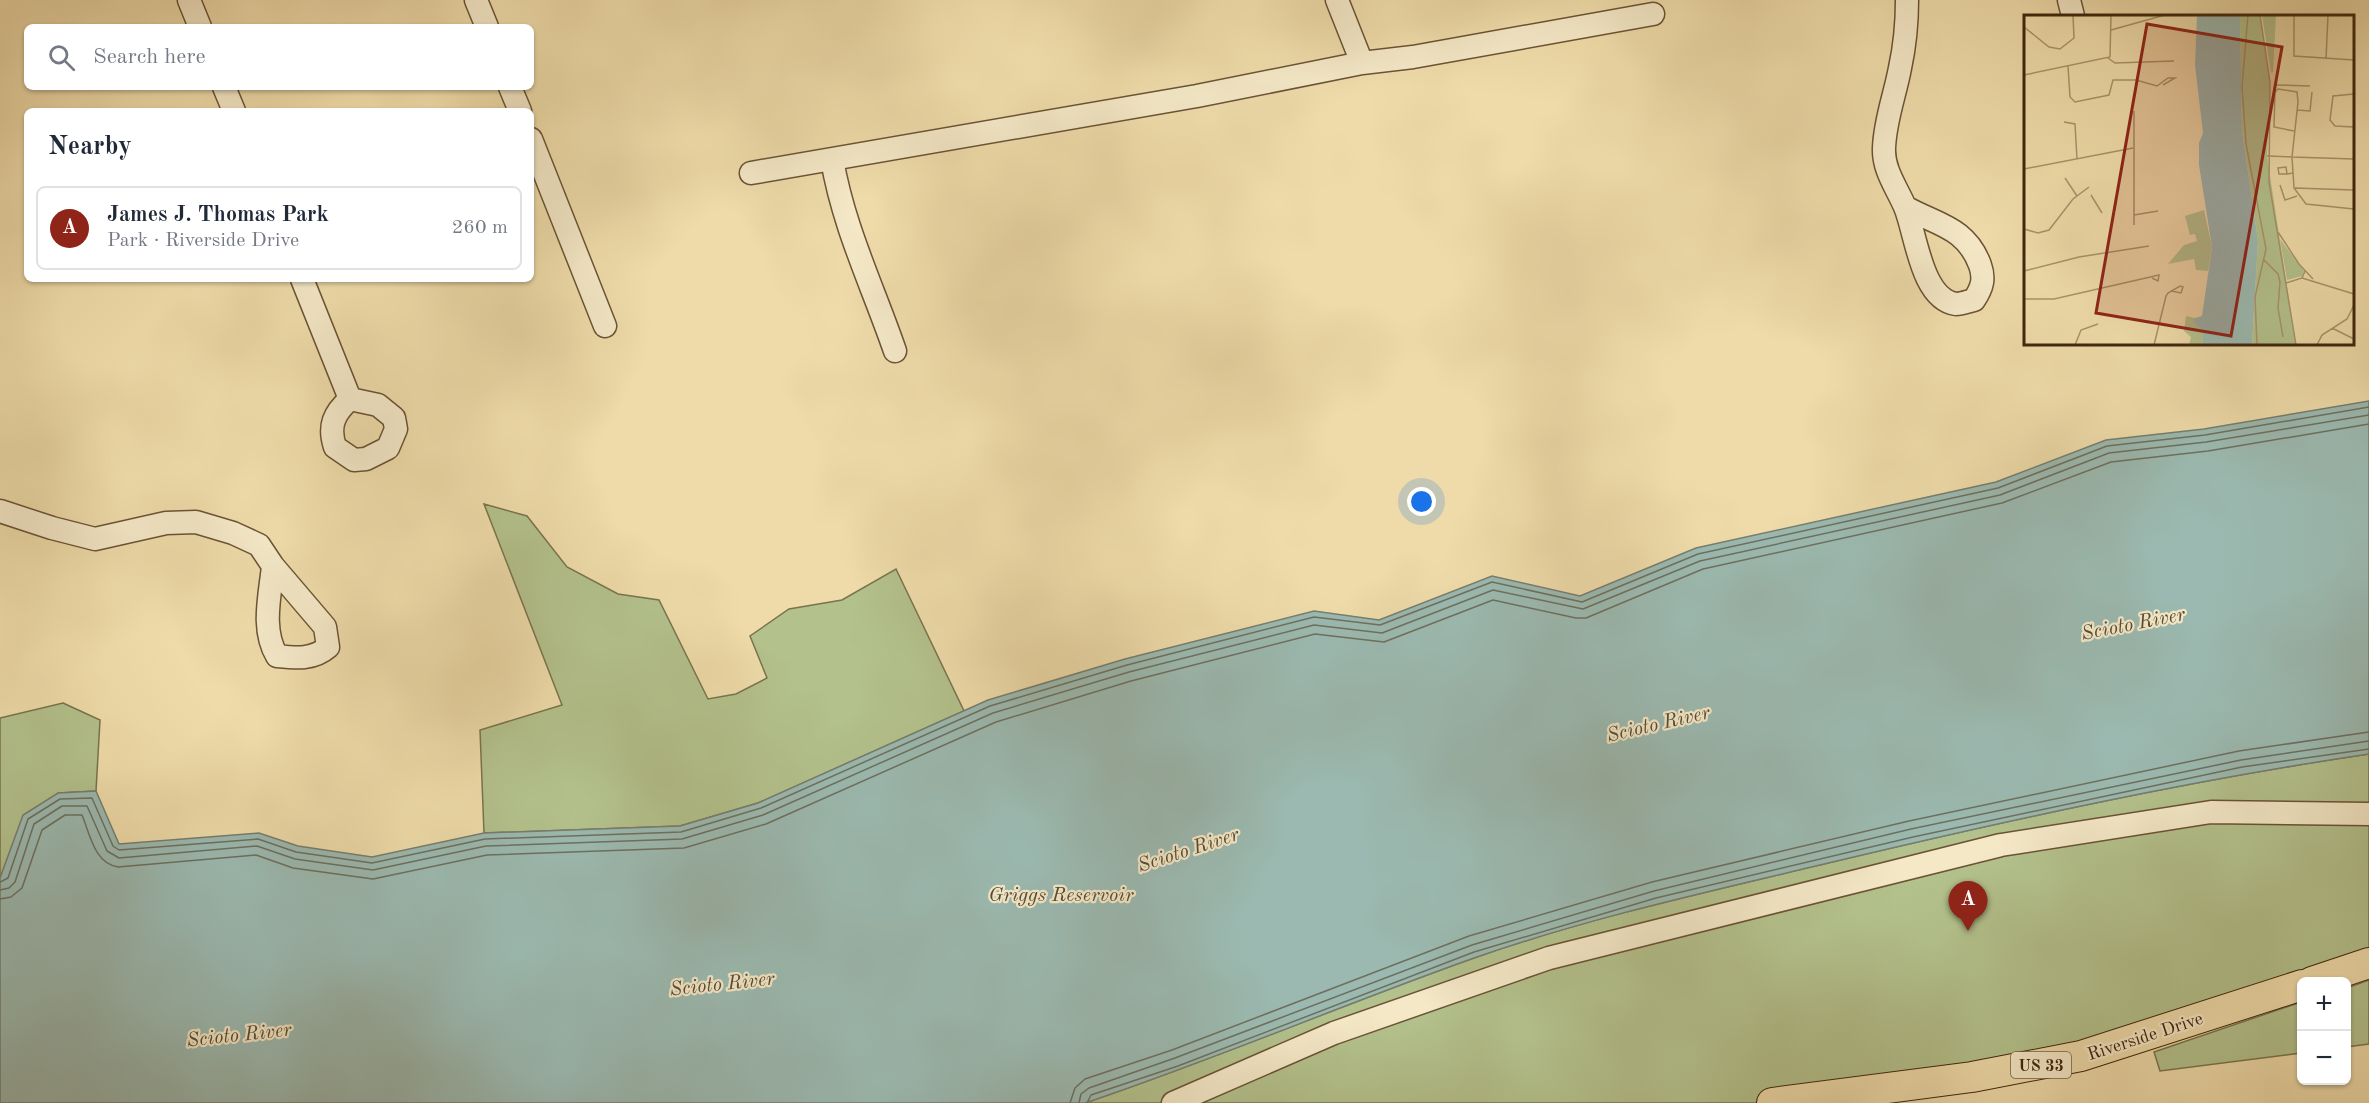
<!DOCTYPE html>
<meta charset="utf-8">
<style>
:root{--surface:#fff;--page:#f2f2f3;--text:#1f2937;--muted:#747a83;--line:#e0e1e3;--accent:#8f2418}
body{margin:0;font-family:"Old Standard TT",serif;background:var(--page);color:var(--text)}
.controls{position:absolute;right:18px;bottom:18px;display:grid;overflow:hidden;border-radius:9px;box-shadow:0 2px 4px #0004}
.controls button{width:54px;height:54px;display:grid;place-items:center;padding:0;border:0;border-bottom:2px solid var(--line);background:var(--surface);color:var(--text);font:30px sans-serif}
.you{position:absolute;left:1422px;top:502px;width:21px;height:21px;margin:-15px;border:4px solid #fff;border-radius:50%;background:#1a73e8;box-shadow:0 0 0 9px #1a73e833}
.badge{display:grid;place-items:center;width:39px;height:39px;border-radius:50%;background:var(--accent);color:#fff;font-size:20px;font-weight:700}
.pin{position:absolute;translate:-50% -50px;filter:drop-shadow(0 2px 3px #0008)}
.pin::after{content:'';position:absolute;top:32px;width:21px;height:18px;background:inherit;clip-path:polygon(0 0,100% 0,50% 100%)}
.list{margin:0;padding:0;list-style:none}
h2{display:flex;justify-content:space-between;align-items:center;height:78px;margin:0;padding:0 24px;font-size:26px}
h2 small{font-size:20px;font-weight:400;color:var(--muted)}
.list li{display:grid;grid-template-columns:39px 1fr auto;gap:18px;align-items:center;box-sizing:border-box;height:84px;margin:0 12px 12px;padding:0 12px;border:2px solid var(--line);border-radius:9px}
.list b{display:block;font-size:22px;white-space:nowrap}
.list p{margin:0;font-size:20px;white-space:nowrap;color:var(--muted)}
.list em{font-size:20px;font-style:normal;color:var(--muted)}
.icon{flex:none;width:33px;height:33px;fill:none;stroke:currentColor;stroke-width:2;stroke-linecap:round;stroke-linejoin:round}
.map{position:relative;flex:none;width:2369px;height:1103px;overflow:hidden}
.search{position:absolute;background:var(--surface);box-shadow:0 2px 4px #0004;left:24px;top:24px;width:510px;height:66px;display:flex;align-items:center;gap:15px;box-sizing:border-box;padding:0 21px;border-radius:9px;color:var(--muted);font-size:22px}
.panel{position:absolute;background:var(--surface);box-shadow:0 2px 4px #0004;left:24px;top:108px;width:510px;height:174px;border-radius:9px}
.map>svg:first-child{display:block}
</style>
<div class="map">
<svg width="2369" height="1103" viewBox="0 0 2369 1103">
<rect width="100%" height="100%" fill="#eedba9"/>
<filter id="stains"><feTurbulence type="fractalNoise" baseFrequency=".00333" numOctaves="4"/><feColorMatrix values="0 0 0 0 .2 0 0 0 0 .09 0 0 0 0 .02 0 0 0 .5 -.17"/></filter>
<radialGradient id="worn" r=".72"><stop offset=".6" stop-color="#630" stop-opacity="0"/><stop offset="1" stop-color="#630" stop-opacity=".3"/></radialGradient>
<path fill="#b3c18c" stroke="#79744d" stroke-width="1.5" d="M484,504L527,516L567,567L618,594L659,600L708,699L736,694L767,678L750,636L789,609L842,600L896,569L964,711L758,803L680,826L484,833L480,730L562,705Z
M63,703L100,720L96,791L58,793L0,878V718Z
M2369,754V963L2175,1026L1772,1103H1085C1216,1059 1344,1004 1474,958C1588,918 1707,892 1824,864C2004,821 2186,781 2369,754Z
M2369,980V1044L2347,1047V988Z
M2301,1002V1053L2160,1071L2154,1052Z"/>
<path fill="#9bb9b0" stroke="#767e6f" stroke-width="1.5" d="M2369,401V754C2186,781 2004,821 1824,864C1707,892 1588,918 1474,958C1344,1004 1216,1059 1085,1103H0V878L23,815L58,793L96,791L119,844L259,833L298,846L372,857L484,833L680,826L758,803L988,700L1125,659L1314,611L1379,620L1492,576L1580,596L1696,548L1996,482L2106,440L2204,429Z"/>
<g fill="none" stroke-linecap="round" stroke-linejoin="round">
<path stroke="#6d705f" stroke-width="1.5" d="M0,882L8,878L28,819L60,799L92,798L113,846L119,850L258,839L296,852L372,863L485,839L681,832L761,808L990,706L1127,665L1314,617L1380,625L1492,582L1582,602L1698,554L1998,488L2107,446L2205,435L2369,407
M0,890L9,888L15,882L34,824L62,806H87L107,851L119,858L257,846L295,859L373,870L486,846L682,839L763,815L993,713L1129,672L1314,625L1382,633L1493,590L1583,609L1700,561L2000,495L2109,453L2206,442L2369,415
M0,899L11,897L22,888L42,830L65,815H82C90,834 94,863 118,867L256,855L293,868L373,879L487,855L684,848L766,824L996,722L1131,681L1315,634L1384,642L1493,600L1576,618H1586L1703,569L2002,503L2111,462L2208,451L2369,424
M1070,1103L1075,1088L1085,1079L1172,1050L1469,936L1652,882L1909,821L2239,751L2369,732
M1079,1103L1081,1094L1089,1088L1175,1058L1472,945L1654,891L1911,829L2241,760L2369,741
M1087,1103L1091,1095L1178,1066L1474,952L1656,898L1913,837L2242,767L2369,749"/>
<g stroke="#6b5335" stroke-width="25">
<path id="minor" d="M189,0L200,27
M476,0L487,27
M1337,0L1362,63
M2069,0L2073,16
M224,87L234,111
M510,87L520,111
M531,139L605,326
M832,159C843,226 873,287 895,351
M751,173L1197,96L1362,63L1413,57L1653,14
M1905,207C1937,225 1966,227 1980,265C1985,279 1982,288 1974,300C1969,301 1962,304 1956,304C1921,299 1916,233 1905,207C1897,188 1883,170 1884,148C1885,120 1895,95 1900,68C1905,45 1907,23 1907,0
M302,279L350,399
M350,399L378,405L394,418L396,429L388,448L366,459L354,460L335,447C328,426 334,413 350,399Z
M0,511L52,528L95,539L166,523L196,522L233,533L259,545L273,566L325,627L328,647C313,660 296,658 277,656C261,629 270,596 273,566
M1173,1103L1334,1033L1549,958L2001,845L2211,812L2369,814"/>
</g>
<g stroke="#3f260e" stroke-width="32">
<path id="major" d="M2312,982L2369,963
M1772,1103L1972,1077L2081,1056L2302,985"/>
</g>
<use href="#minor" stroke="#f4e8c7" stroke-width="22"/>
<use href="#major" stroke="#eedba9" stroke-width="30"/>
</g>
<g text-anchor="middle" stroke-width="4.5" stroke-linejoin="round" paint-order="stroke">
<rect fill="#f4e8c7" stroke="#756046" stroke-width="1.5" x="2011" y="1052" width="60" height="26" rx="4.5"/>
<g font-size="16" font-weight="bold" fill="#3f260e">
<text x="2041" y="1071">US 33</text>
</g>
<g font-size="18" fill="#3f260e" stroke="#f4e8c7">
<text transform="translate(2145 1036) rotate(-18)" y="6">Riverside Drive</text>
</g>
<g font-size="20" font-style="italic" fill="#564b36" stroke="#f4e8c7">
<text transform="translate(2133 623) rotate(-11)" y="7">Scioto River</text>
<text transform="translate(1658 723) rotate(-13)" y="7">Scioto River</text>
<text transform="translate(1188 849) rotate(-18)" y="7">Scioto River</text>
<text x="1061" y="901">Griggs Reservoir</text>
<text transform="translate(722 983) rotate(-6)" y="7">Scioto River</text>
<text transform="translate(239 1034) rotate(-6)" y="7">Scioto River</text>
</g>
</g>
<g transform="translate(2024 15)">
<rect width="330" height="330" fill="#eedba9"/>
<path d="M216,0H236L246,65L243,141L272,330H228L234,226L218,115ZM238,0H252L249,57L247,58ZM180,195L188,232L184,256L172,255L170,244L144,249L160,230L173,226L171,219L166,220L161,201ZM256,224L280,256L278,261L263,265ZM162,301L171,303L179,316V330H165L167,322L160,316Z" fill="#b3c18c"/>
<path d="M173,0H216L218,115L234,226L228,330H179V316L170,307L171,303L178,301L188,232L175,150V128L179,118L171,50Z" fill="#9bb9b0"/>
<path fill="none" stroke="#a8936b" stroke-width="1.5" d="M224,0L218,72L222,129L242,234L231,282L233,330M236,0L246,67L245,167L272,330M270,0V41L330,45M0,12L25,32L36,34L50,23L49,0M87,15L141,0M84,43L91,48L150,46M302,44L304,0M44,51L46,82L51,87L85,80L89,65H112L133,71L144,63H151L139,70M0,60L86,42L87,0M251,70L286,71M330,79L309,81L306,105L311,111L330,112M273,95L286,96L288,77M110,96V210M40,107L51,109L53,144M270,116L250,112L251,77L254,74L273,77L274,87L268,142L330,144M243,141L268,142L270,173L282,189L330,194M0,154L109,133M263,159L262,152L254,153L255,159H263L269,158M41,163L53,181M256,170L261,185L273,181M271,173L330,175M67,180L78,198M110,200L134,196M0,214L14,218L25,215L49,184L65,172M254,217L275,249L289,264M240,245L254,259L256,267L254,293L259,322M0,256L55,242L125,231M278,263L330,279M262,268L278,263L281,256M0,284H30L135,260L134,266L128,263M308,313L330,324M51,330L57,315L74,309M130,330L142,281L144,278L156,271L159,272L157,278L147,276M293,330L298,320L323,304L330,290"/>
<path fill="#8f2418" fill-opacity="0.15" stroke="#8f2418" stroke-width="3" d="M123,9L258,32L207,321L72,298Z"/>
<rect width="330" height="330" fill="none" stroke="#3f260e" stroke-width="3"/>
</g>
<rect width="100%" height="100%" filter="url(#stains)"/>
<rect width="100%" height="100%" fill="url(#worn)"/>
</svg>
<div class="controls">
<button>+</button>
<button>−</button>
</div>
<div class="you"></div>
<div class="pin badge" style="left:1968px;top:931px">A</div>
<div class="search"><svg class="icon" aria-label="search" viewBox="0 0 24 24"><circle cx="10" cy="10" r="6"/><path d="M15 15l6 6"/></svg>Search here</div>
<section class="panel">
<h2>Nearby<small></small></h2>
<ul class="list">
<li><span class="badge">A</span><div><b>James J. Thomas Park</b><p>Park · Riverside Drive</p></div><em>260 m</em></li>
</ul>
</section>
</div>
